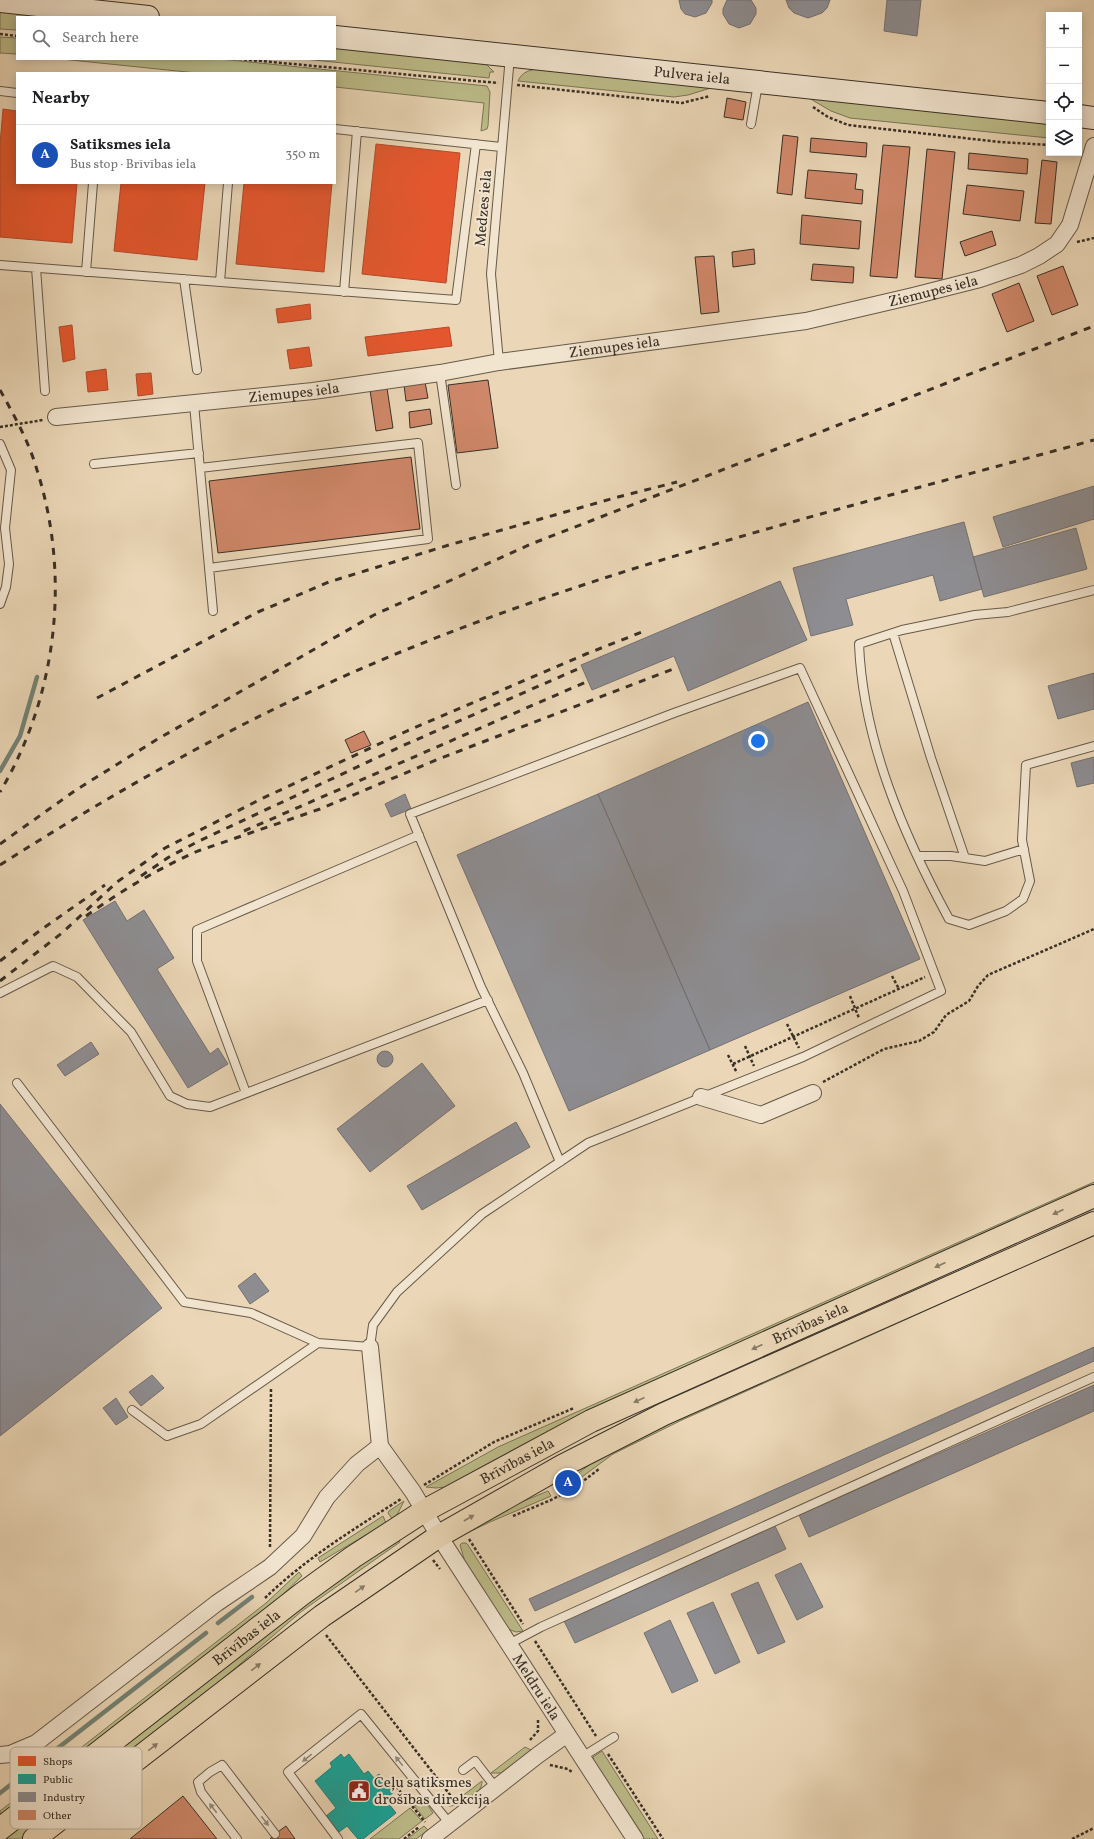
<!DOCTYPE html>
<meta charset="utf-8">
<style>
:root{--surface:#fff;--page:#f2f2f2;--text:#202124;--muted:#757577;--line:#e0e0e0;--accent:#8f2418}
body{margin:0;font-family:Vollkorn,serif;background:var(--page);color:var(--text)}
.controls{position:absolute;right:12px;top:12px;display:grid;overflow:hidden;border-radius:0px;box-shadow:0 2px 10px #0003}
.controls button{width:36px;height:36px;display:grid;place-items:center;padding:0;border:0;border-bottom:1px solid var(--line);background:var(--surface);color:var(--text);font:20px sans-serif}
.you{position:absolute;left:758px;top:741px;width:14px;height:14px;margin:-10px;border:3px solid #fff;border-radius:50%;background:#1a73e8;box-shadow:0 0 0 6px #1a73e833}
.badge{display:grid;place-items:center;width:26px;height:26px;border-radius:50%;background:var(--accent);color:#fff;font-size:13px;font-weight:700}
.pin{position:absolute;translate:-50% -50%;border:2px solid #fff;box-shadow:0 1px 4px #0006}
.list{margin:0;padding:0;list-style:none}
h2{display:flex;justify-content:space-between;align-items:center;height:52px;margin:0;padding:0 16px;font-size:17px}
h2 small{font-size:13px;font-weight:400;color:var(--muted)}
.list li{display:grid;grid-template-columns:26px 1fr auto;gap:12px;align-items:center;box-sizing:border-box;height:60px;padding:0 16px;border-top:1px solid var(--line)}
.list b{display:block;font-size:15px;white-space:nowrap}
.list p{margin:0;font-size:13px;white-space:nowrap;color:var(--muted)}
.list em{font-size:13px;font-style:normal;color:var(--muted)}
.icon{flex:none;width:22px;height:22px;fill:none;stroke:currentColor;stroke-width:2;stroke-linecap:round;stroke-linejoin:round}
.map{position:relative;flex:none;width:1094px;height:1839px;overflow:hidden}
.search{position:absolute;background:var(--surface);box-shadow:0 2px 10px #0003;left:16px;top:16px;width:320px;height:44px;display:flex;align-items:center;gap:10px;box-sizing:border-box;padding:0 14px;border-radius:0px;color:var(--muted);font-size:15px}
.panel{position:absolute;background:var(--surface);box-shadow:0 2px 10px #0003;left:16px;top:72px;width:320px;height:112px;border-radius:0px}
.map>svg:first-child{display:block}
</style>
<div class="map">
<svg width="1094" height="1839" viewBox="0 0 1094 1839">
<rect width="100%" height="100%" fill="#ebd7b7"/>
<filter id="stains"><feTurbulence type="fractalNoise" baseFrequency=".005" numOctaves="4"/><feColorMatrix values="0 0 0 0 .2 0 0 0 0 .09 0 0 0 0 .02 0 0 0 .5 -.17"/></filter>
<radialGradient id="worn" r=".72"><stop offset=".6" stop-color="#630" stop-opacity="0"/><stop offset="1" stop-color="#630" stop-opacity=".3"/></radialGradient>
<path fill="#bdbd8a" stroke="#7b7658" d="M0,10L62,17H17V30L0,29Z
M0,37L17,38V54L0,53Z
M335,45L486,64L494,72H490L489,78L304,59H335Z
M61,59H220L487,86L490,92L488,126L487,129L481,131L484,103L335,87V73H197Z
M538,69L714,87L688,95L674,97L518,81C522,72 529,70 538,69Z
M809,98L1049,120V138L850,118L831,111Z
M1094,1182V1187L562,1424L445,1487L436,1488L426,1487L498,1447Z
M1094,1235L682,1420L613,1454L571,1485L569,1480L608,1451Z
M548,1491L551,1496L490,1522L465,1534V1532L495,1513Z
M404,1501L398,1513L393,1520L388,1513L389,1511Z
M383,1516L386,1523L320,1562L318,1558Z
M397,1536L400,1542L302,1611L198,1700L20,1839H0L312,1595Z
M462,1543H466L468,1545L523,1631L516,1632L508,1629L465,1562L460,1545Z
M299,1572L302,1576L269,1608L0,1818V1811L266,1603Z
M525,1747L531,1750L501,1773H491Z
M602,1751L658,1839H643L594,1762L593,1757Z
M482,1781C483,1794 461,1806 449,1806Z
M427,1804L433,1813L425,1819L414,1806Z
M410,1808L422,1821L399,1839H370Z
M424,1826L428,1830L416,1839H407Z"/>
<path fill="#e4572e" stroke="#b14b2c" d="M3,109L17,111V183H77L72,243L0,237V144Z
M376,144L460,153L446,283L362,274Z
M121,183H205L197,260L114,251Z
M244,183H332L324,272L236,264Z
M310,304L311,319L278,323L276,309Z
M72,325L75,359L63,362L59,327Z
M449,327L452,346L368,356L365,337Z
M309,347L312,366L290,369L287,350Z
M106,369L108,390L88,392L86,372Z
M151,373L153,394L138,396L136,374Z"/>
<path fill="#17a398" stroke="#218076" d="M341,1754L344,1758L349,1754L364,1774L368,1771L374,1778L379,1774L394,1792L385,1799L396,1813L363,1839H358L347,1826L339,1832L326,1816L336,1808L315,1781L332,1767L330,1763Z"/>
<path fill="#8d8d92" stroke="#747172" d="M679,0H712V3L706,13L695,17L685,14L681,9Z
M727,0H751L756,8V14L750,24L739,28L729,24L723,14V9Z
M786,0H830L827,8L822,13L808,18L794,13L789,8Z
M887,0H921L917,36L884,31Z
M1094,486V519L1003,547L993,517Z
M964,522L982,589L940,601L933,575L846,599L853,625L811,636L793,568Z
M1076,528L1087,569L984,597L973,557Z
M780,581L807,640L688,691L674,656L592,690L581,665Z
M1094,673V709L1058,719L1048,686Z
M808,702L920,959L710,1050L598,794Z
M1094,757V783L1077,787L1071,763Z
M405,794L411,809L391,817L385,804Z
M598,794L710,1050L569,1111L457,855Z
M115,901L127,921L144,910L174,958L157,969L210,1054L218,1048L228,1064L188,1088L83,920Z
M91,1042L99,1054L65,1076L57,1065Z
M377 1059a8 8 0 1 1 16 0a8 8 0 1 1-16 0Z
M422,1063L455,1106L370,1172L337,1129Z
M0,1104L162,1308L0,1436Z
M516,1122L530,1147L422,1210L407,1186Z
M255,1273L269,1291L250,1304L238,1286Z
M1094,1347V1361L535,1611L529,1599Z
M152,1375L164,1388L141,1406L129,1392Z
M1094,1385V1411L809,1537L799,1515Z
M116,1398L128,1417L116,1425L103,1408Z
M775,1526L786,1549L575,1643L564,1621Z
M801,1563L823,1607L797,1620L775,1575Z
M758,1582L785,1642L758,1654L731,1594Z
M713,1602L740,1662L715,1674L687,1613Z
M670,1620L698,1681L672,1693L644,1633Z"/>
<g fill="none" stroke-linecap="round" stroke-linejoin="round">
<path stroke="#738375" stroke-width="4.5" d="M0,771L20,736L37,677
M218,1623L252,1597
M0,1793L206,1633"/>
</g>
<path fill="#d0886a" stroke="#393026" d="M727,98L746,102L743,120L724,117Z
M783,135L798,137L792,195L777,193Z
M811,138L867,143L866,157L810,152Z
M883,145L910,147L897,278L870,276Z
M927,149L955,152L942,279L915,277Z
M969,153L1028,159L1027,174L968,169Z
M1042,160L1057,162L1051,224L1035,223Z
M808,170L857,174L855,189L863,190L862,204L805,198Z
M967,185L1024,191L1020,221L963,214Z
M802,215L861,221L859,249L800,244Z
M992,231L996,245L965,256L960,242Z
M754,249L755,264L733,267L732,252Z
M714,256L719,312L701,314L695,257Z
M813,264L854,267L853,283L811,280Z
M1063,266L1078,305L1052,315L1037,276Z
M1019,283L1034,321L1007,332L992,294Z
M488,380L498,448L457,453L448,385Z
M425,382L428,398L406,401L404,385Z
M387,388L393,428L376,431L370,390Z
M430,409L432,424L410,428L409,412Z
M411,457L420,529L218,553L209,481Z
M364,731L371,745L351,753L345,740Z
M183,1796L217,1839H130Z
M286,1826L295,1839H270L275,1834Z"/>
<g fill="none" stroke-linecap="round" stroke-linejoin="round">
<g stroke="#665a4a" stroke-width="10">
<path id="service" d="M0,91L17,93
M751,124L758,84
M335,129L501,147
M0,265L456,300L476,144
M36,268L45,391
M86,272L93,183
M184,279L197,370
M220,282L228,183
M344,292L357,131
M499,362L491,274L510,56
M440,373L456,485
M194,404L213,611
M0,444L11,470L5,528L9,564L6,587L0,604
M94,464L199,453
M200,468L418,443L428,539L209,568
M1094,590L1008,612L975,615L902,630L859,644C863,741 903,834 949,919L969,925L1006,911L1023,899L1030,881L1022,840L1026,765L1094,746
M893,633L931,758L965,858
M918,856H951L985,861L1024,849
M0,993L53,966L77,977L131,1032L170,1096L187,1104L210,1107L488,1000
M17,1083L184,1302L251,1313L318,1343L370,1347L373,1325L397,1292L482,1214L588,1143L803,1057L941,991L903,891L800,668L674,713L410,814L481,987L523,1073L560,1162
M246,1093L197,961V930L419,835
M132,1410L167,1436L201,1424L318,1343
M509,1644L541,1627L1094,1377
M582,1757L614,1737
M463,1770L475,1761L496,1788
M237,1839L201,1792L198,1782L210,1772L222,1765L275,1834
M338,1839L288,1772L361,1714L450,1824"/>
</g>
<g stroke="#665a4a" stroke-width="18">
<g id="minor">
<path id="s1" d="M56,417L313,391L440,373L499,362L806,321L913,296L980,279L1021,265L1039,256L1057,244L1070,225L1094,146"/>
<path d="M701,1097L761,1115L813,1093"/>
<path id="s2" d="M370,1347L380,1446L413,1492L439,1536L635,1839"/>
<path d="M0,1755L10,1754L36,1743L217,1603L270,1567L303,1536L327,1497L357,1464L380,1446"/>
<path d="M430,1839L538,1755L567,1734"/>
</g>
</g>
<g stroke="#393026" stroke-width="24">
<g id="secondary">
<path d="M0,1L148,17"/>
<path id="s3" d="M335,37L1049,113"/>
<path d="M1079,116L1094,118"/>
</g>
</g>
<g stroke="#393026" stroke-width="24">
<g id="trunk">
<path id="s4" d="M0,1829L302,1594L353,1557L424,1511L591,1421L1094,1196"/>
<path d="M34,1839L322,1616L439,1536L562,1466L664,1414L1094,1223"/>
</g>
</g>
<path stroke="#393026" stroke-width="2.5" stroke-dasharray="3 2" stroke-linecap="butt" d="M0,34L17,36
M239,59L498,83
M517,85L682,103L710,96
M813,107L828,117L848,125L1000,142L1049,145
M1077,242L1094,238
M0,427L43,420
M892,976L899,989
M850,996L859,1018
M787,1024L799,1048
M745,1046L754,1066
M728,1055L737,1073
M733,1064L925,977
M823,1082L884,1049L919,1041L934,1032L946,1015L969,1001L978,986L988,975L1094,929
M424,1485L494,1442L574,1408
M513,1516L551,1500L574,1488L599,1469
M469,1539L523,1624
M270,1547L271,1388
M433,1560L440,1569
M265,1598C305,1559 354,1529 401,1499
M326,1635L454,1800
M535,1641L596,1736
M530,1740L538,1731V1718
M608,1754L663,1839
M550,1765L568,1769L572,1772
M386,1782L390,1779L425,1822
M404,1839L419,1827
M1072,1839L1094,1828"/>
<use href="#service" stroke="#f2e5d0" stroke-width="8"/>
<use href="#minor" stroke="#f2e5d0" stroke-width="16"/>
<use href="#secondary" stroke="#f2e5d0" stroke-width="22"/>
<use href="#trunk" stroke="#ebd7b7" stroke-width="22"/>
<path stroke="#393026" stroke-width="3" stroke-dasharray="7 7" stroke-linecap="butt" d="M0,390C14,415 29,442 37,470C71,577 57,696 0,792
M97,698L258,612L329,582L449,545L618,497L677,482
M244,831L586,682
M0,844L76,790L156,740L374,615L531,544L1094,326
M0,865C132,781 268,705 413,647C633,558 866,503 1094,440
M141,876L169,857L197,842L402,746L580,668
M86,916C121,891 159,868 198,851L320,809L441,758L673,669
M0,961L42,929L105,885
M0,981L62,933L117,882L165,848L261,799L407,731L586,654L642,632"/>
</g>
<defs><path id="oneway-solid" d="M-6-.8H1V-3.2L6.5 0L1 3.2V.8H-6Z"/></defs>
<g fill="#897b67">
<use href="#oneway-solid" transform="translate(1058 1212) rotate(156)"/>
<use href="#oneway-solid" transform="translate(940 1265) rotate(156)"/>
<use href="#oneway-solid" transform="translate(757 1347) rotate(156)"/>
<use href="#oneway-solid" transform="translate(639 1400) rotate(156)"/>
<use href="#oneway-solid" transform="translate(469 1518) rotate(-30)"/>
<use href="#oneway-solid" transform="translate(360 1589) rotate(-35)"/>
<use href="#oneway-solid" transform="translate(256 1667) rotate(-38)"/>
<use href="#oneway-solid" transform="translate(153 1747) rotate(-38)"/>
</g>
<g fill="#968a7b">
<use href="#oneway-solid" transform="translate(307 1758) rotate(141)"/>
<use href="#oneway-solid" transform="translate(399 1761) rotate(-129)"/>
<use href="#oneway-solid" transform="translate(213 1808) rotate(-128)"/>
<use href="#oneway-solid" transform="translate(265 1821) rotate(53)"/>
</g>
<defs>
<g id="civic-square" transform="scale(1.15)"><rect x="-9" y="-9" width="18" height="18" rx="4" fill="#8f2418" stroke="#f2e5d0"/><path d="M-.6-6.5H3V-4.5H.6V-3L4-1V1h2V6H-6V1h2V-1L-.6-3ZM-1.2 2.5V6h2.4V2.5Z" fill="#fff"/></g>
</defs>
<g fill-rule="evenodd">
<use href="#civic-square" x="359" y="1791"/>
</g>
<g text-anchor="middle" stroke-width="4" stroke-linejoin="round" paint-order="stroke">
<g font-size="15" fill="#393026" stroke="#f2e5d0">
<text dy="5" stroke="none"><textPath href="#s3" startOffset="359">Pulvera iela</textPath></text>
<text transform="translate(483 208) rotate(-85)" y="5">Medzes iela</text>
<text dy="5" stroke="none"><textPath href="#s1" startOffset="887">Ziemupes iela</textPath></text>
<text dy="5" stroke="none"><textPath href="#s1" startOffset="563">Ziemupes iela</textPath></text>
<text dy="5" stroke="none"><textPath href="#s1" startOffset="239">Ziemupes iela</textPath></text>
<text dy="5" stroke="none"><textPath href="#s4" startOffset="960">Brīvības iela</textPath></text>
<text dy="5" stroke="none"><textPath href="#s4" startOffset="636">Brīvības iela</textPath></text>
<text dy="5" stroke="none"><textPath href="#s4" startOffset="312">Brīvības iela</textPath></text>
<text dy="5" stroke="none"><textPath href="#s2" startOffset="387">Meldru iela</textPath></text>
</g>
<g font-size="15" fill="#393026" stroke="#f2e5d0" text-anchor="start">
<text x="374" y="1787">Ceļu satiksmes<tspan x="374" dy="17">drošības direkcija</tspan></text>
</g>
</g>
<rect x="10" y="1747" width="132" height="82" rx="6" fill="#f2e5d0" stroke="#baaf9d" stroke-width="1"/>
<rect x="18" y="1756" width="18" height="10" fill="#e4572e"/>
<rect x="18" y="1774" width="18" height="10" fill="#17a398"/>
<rect x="18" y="1792" width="18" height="10" fill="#8d8d92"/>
<rect x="18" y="1810" width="18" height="10" fill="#d0886a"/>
<g font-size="11" fill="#393026">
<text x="43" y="1765">Shops</text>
<text x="43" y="1783">Public</text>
<text x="43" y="1801">Industry</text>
<text x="43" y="1819">Other</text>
</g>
<rect width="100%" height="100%" filter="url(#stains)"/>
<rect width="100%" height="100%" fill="url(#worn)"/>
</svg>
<div class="controls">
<button>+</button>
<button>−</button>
<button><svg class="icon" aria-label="locate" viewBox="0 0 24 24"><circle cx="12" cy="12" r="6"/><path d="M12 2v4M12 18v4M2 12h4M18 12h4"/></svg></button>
<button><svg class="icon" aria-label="layers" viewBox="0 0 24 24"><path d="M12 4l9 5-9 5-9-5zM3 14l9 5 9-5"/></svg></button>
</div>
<div class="you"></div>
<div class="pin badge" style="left:568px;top:1483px;background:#1a4fb4">A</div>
<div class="search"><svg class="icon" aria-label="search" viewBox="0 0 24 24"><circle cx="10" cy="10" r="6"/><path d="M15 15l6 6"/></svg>Search here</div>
<section class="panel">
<h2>Nearby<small></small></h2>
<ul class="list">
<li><span class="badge" style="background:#1a4fb4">A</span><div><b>Satiksmes iela</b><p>Bus stop · Brīvības iela</p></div><em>350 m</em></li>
</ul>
</section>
</div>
